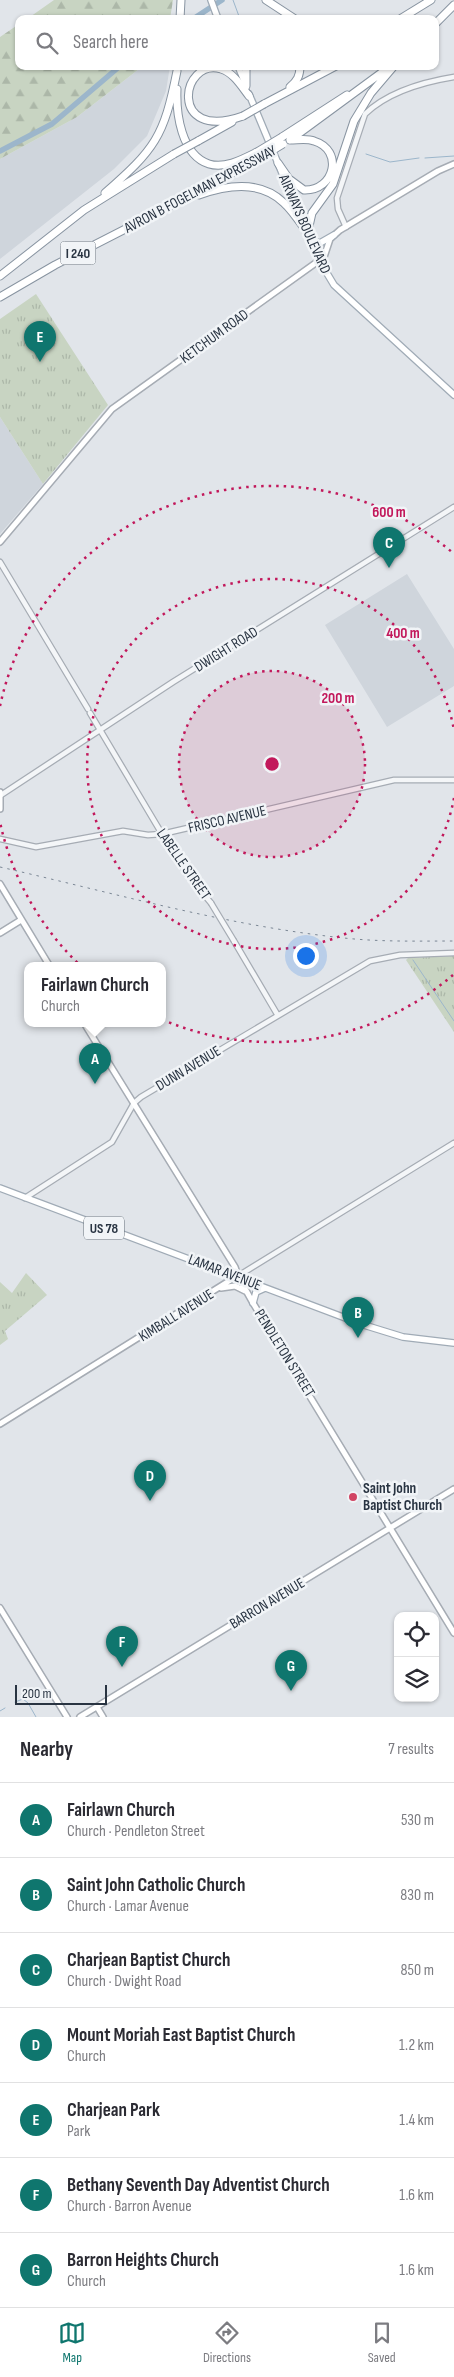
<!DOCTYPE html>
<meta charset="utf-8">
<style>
:root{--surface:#fff;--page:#f2f2f3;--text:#2b2b33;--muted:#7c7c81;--line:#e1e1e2;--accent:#0f766e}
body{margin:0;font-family:"Sofia Sans Condensed",sans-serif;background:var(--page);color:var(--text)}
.controls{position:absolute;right:15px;bottom:15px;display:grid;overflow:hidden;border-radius:10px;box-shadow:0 1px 4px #0004}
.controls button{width:45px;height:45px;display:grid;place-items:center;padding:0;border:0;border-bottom:1px solid var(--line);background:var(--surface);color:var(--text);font:25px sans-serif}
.scale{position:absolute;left:15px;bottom:12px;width:92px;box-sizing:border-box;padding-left:5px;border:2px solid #293442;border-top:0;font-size:14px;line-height:18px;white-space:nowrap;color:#293442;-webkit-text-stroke:4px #f1f4f7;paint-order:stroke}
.you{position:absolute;left:305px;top:955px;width:18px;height:18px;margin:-12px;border:4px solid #fff;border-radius:50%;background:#1a73e8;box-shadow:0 0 0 8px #1a73e833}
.badge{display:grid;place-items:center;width:32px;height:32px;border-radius:50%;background:var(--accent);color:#fff;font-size:16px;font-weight:700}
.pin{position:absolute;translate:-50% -41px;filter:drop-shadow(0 1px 2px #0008)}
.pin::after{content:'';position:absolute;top:26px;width:18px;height:15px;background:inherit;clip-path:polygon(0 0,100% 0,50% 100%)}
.popup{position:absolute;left:24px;top:962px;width:142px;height:65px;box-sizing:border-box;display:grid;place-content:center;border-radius:10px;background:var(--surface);filter:drop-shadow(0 1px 4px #0005);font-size:16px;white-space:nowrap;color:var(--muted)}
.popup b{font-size:19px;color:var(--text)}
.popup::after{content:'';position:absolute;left:50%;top:100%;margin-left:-10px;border:10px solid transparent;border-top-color:var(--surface)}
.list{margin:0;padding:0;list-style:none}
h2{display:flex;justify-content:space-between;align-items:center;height:65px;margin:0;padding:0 20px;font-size:21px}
h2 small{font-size:16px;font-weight:400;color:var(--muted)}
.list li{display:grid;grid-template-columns:32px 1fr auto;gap:15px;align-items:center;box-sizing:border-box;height:75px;padding:0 20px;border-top:1px solid var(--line)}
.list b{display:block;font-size:19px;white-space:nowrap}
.list p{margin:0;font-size:16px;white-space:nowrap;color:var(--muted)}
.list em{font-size:16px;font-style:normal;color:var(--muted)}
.icon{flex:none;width:28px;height:28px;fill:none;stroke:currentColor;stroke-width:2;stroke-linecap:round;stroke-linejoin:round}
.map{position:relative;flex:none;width:454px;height:1717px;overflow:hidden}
.search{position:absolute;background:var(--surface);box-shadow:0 1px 4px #0004;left:15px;right:15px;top:15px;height:55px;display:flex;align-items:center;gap:12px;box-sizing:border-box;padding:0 18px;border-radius:10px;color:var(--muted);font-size:19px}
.sheet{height:590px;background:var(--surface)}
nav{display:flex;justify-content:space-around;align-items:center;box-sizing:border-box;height:70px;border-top:1px solid var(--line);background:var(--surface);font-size:14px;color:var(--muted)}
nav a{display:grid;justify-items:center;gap:2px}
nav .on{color:var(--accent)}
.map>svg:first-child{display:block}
</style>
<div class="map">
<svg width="454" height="1717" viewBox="0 0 454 1717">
<defs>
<pattern id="forest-firs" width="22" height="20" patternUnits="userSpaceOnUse" patternTransform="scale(1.25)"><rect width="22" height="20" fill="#c8d4c2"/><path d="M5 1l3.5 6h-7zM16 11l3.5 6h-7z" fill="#acb7a8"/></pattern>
<pattern id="park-tufts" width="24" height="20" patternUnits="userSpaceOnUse" patternTransform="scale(1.25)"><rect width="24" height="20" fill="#c8d4c2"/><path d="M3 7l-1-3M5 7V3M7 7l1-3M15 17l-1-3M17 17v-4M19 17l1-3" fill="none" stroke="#acb7a8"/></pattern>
</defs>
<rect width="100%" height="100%" fill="#e1e5ea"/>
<path fill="#cfd5dc" d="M143,66H170L166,91L147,136L114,169L0,259V159L77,117Z
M0,417L43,484L0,534Z
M407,574L454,649V686L387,727L325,625Z"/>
<path fill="url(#forest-firs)" d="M54,0H173L170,19H27Z
M19,24V66H143L77,117L0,159V37Z"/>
<path fill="url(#park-tufts)" d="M36,294L108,405L43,484L0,417V319Z
M454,956V1032L406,960L408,958Z
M26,1273L47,1295L5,1331L8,1339L0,1345V1282L12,1293Z"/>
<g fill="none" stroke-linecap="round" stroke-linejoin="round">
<path stroke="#9cb6cb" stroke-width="1" d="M233,0L240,19
M366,154L390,162L419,158
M425,158L454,156
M413,960L454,1021
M15,1702L23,1699L28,1703L36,1717
M0,1711L5,1708"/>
<path stroke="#9cb6cb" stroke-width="5.5" d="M193,19L222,0
M0,151L52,124L120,66"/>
<g stroke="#a6acb4" stroke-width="7">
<path id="tertiary" d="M346,227L338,209L337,198L365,114C388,92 423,82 454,77
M0,562L88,709
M90,713L162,834L187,874L211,903
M1,795L173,682L454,507
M0,839L36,847L123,831L148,835L162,834L394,780H454
M234,941L277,1014
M25,1198L112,1142L134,1103L141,1097L370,961L400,955L454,953
M238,1276L454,1143"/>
</g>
<g stroke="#a6acb4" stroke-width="8">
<path id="secondary" d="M0,542L112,409L324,257L330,239L340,230L438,171L454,164
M0,792V809
M0,884L49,965
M0,933L21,920
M84,1023L235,1267L238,1276L253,1303L454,1633
M221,1288L235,1286L245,1291
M0,1424L237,1276
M0,1608L67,1717
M97,1707L103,1717
M80,1717L454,1489"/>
</g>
<g stroke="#a0abb6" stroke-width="8">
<path id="primary" d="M211,0L218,19
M238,66L245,83
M249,94L302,221
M306,232L319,260L334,285L454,395
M310,240L320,243L334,235
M0,1188L364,1325L403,1337L454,1343
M253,1303L256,1292L265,1288"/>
</g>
<g stroke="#8894a1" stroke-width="9">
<path id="motorway" d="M266,0L295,19
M180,19L181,0
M400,19L431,0
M435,24L454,5
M246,86V66
M290,87C297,81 300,76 300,66
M177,89C176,113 181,155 209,164C225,169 243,159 257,152
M264,104L336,66
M243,116C167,143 181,57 221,69C233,72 242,87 249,96
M282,137L347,95
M290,140L388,68
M198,141L232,122
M278,163L289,179L304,190C335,191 344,150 314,141C307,138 298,140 290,140
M105,193C155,149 164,137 177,71
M199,195C227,185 261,180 284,203C292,210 299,221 306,231
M307,235L312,213L333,184L354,121L371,93L394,66
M0,276L84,210L174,154
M0,297L55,265L182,200L260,158"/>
</g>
<use href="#tertiary" stroke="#f4f6f8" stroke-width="4.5"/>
<use href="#secondary" stroke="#fff" stroke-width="5"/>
<use href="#primary" stroke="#fff" stroke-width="5.5"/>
<use href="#motorway" stroke="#fff" stroke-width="7"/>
<path stroke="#7a8694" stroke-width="1" stroke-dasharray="2.5 5" stroke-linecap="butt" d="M0,867C114,893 228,926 344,938C381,942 417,941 454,941"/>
<g stroke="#a6acb4" stroke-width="7" stroke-linecap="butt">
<path id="tertiary-bridge" d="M211,903L234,941"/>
</g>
<g stroke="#8894a1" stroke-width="9" stroke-linecap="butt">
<path id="motorway-bridge" d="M243,116L264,104
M257,152L282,137
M174,154L198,141
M260,158L283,144"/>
</g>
<use href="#tertiary-bridge" stroke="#f4f6f8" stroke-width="4.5"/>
<use href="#motorway-bridge" stroke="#fff" stroke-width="7"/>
</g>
<circle cx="272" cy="764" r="93" fill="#c2185b" fill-opacity=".12"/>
<g fill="none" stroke="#c2185b" stroke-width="2.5" stroke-dasharray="2.5 5">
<circle cx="272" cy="764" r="93"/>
<path d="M454 798A185 185 0 1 1 454 730"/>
<path d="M453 975A278 278 0 0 1 0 822M0 706A278 278 0 0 1 453 553"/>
</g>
<circle fill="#d14463" stroke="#f1f4f7" stroke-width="2" cx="353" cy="1497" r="5"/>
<g text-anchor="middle" stroke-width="5" stroke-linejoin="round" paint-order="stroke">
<g fill="#f1f4f7" stroke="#656e78" stroke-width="1">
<rect x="60.5" y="241.5" width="35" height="23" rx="4"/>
<rect x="84" y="1216.5" width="40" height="23" rx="4"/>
</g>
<g font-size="14" font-weight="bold" fill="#293442">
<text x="78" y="258">I 240</text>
<text x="104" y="1233">US 78</text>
</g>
<g font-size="15" fill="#293442" stroke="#f1f4f7">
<text transform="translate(200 189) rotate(-28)" y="5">AVRON B FOGELMAN EXPRESSWAY</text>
<text transform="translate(305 224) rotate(66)" y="5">AIRWAYS BOULEVARD</text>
<text transform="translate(214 336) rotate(-36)" y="5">KETCHUM ROAD</text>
<text transform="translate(226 649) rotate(-32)" y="5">DWIGHT ROAD</text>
<text transform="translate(227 819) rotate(-13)" y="5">FRISCO AVENUE</text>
<text transform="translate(184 864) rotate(55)" y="5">LABELLE STREET</text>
<text transform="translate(188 1068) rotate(-31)" y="5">DUNN AVENUE</text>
<text transform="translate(225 1272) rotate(21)" y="5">LAMAR AVENUE</text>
<text transform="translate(176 1315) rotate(-32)" y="5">KIMBALL AVENUE</text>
<text transform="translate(285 1353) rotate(58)" y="5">PENDLETON STREET</text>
<text transform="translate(267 1603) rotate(-31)" y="5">BARRON AVENUE</text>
</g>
<g font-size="15" font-weight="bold" fill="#293442" stroke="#f1f4f7" text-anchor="start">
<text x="363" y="1493">Saint John<tspan x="363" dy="17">Baptist Church</tspan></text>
</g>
</g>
<circle cx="272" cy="764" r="8" fill="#c2185b" stroke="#f1f4f7" stroke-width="2.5"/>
<g font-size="15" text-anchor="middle" font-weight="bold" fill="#c2185b" stroke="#f1f4f7" stroke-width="5" stroke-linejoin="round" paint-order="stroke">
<text x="389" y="517">600 m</text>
<text x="403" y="638">400 m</text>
<text x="338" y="703">200 m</text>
</g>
</svg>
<div class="controls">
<button><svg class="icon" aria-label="locate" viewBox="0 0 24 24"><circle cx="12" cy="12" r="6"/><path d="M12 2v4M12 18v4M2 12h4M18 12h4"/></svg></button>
<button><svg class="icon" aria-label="layers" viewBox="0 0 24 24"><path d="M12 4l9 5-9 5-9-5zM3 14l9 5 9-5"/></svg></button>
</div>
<div class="scale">200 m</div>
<div class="you"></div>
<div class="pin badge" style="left:95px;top:1084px">A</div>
<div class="popup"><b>Fairlawn Church</b>Church</div>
<div class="pin badge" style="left:358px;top:1338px">B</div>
<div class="pin badge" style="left:389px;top:568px">C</div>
<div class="pin badge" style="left:150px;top:1501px">D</div>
<div class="pin badge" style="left:40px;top:362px">E</div>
<div class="pin badge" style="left:122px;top:1667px">F</div>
<div class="pin badge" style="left:291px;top:1691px">G</div>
<div class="search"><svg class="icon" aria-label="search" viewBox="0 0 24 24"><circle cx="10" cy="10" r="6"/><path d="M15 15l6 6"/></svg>Search here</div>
</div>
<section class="sheet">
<h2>Nearby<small>7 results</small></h2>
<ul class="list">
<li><span class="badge">A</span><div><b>Fairlawn Church</b><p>Church · Pendleton Street</p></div><em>530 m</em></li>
<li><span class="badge">B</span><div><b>Saint John Catholic Church</b><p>Church · Lamar Avenue</p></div><em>830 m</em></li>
<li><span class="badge">C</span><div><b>Charjean Baptist Church</b><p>Church · Dwight Road</p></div><em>850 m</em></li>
<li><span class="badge">D</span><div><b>Mount Moriah East Baptist Church</b><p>Church</p></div><em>1.2 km</em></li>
<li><span class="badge">E</span><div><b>Charjean Park</b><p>Park</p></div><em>1.4 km</em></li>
<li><span class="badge">F</span><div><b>Bethany Seventh Day Adventist Church</b><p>Church · Barron Avenue</p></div><em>1.6 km</em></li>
<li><span class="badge">G</span><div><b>Barron Heights Church</b><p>Church</p></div><em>1.6 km</em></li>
</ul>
</section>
<nav>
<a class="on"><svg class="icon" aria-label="map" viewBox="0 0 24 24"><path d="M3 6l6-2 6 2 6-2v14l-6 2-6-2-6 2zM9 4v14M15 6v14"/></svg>Map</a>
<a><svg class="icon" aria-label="directions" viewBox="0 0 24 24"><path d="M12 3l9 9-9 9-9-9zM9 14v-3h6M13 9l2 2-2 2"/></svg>Directions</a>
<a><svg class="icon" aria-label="saved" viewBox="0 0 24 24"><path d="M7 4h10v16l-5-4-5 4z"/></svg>Saved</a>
</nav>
